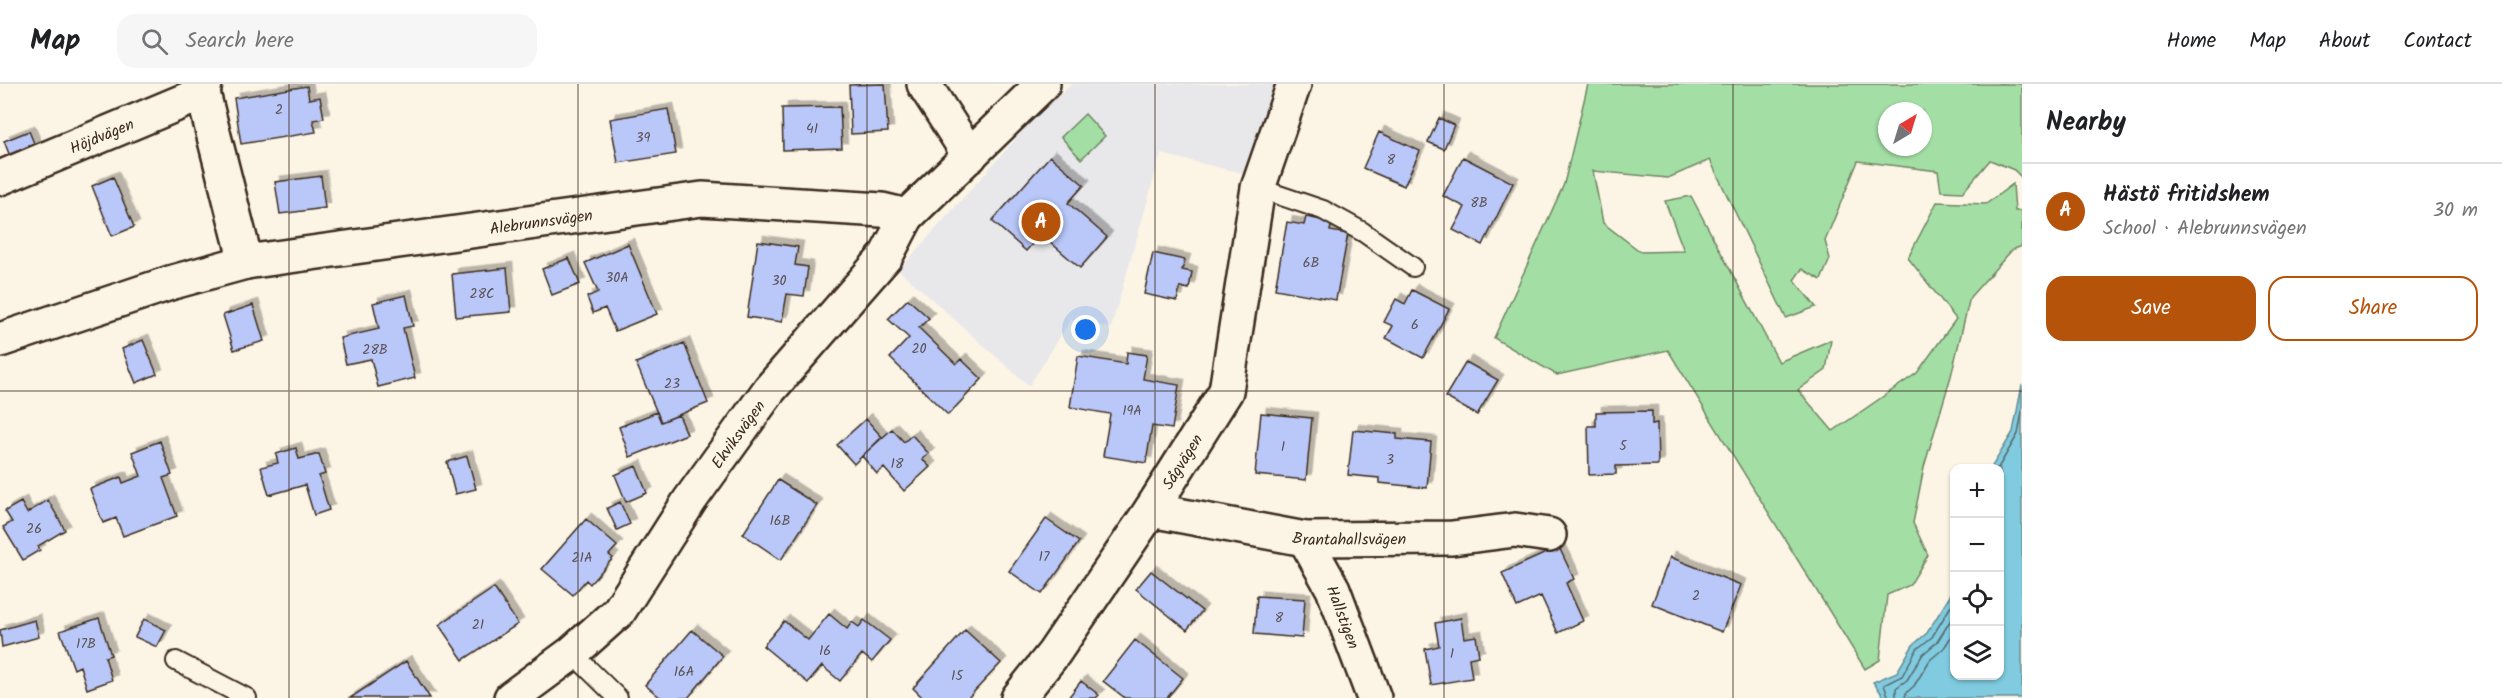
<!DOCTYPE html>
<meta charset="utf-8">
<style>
:root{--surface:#fff;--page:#f6f6f6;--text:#202124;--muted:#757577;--line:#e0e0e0;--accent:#b45309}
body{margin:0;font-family:Kalam,sans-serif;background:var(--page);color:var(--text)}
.controls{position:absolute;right:18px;bottom:18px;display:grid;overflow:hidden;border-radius:12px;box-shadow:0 2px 4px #0004}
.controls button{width:54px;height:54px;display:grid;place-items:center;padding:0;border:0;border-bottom:2px solid var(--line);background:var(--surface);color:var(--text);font:30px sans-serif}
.compass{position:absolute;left:1878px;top:18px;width:54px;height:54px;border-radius:50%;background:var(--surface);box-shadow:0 2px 4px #0004;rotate:38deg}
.you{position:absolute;left:1086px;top:246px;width:21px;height:21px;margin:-15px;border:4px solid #fff;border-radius:50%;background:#1a73e8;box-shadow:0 0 0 9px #1a73e833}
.badge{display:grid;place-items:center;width:39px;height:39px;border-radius:50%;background:var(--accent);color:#fff;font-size:20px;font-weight:700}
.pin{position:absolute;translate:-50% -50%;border:3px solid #fff;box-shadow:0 2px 6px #0006}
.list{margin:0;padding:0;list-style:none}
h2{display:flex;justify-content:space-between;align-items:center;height:78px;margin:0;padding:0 24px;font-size:26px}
h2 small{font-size:20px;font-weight:400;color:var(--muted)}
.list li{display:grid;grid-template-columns:39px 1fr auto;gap:18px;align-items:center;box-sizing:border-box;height:96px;padding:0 24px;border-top:2px solid var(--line)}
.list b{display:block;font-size:22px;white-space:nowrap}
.list p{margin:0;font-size:20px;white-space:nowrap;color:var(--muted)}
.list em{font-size:20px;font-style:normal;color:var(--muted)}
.actions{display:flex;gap:12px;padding:18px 24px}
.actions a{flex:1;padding:14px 0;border:2px solid var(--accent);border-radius:18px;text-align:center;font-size:21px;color:var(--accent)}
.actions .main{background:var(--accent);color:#fff}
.icon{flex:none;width:33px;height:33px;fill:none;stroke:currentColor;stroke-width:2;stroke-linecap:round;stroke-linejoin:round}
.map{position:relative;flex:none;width:2022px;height:614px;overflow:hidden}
header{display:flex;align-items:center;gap:36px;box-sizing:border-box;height:84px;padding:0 30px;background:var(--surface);border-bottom:2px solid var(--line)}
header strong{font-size:28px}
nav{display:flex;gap:33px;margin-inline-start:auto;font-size:21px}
.search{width:420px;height:54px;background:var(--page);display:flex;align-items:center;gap:15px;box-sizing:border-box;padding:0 21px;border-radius:18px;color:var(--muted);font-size:22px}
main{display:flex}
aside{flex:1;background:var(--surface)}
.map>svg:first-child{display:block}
</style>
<header>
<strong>Map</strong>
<div class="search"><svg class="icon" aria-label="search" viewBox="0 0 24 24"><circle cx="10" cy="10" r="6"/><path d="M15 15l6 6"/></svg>Search here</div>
<nav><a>Home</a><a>Map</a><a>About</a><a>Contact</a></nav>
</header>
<main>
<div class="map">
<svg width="2022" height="614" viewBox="0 0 2022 614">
<defs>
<filter id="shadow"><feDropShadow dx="5.5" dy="-5.5" stdDeviation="0" flood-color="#0004"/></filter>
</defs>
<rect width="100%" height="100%" fill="#fcf5e5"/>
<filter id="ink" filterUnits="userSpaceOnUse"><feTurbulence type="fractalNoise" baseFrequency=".0167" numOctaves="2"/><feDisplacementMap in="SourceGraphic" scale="12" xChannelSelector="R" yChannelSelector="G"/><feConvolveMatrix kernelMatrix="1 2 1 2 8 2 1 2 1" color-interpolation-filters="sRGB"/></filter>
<g filter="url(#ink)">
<path fill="#e8e8eb" d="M1072,0H1279L1251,91L1161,70L1111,244L1071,235L1029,302L899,186L1037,31Z"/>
<path fill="#a3dfa5" stroke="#6f8462" stroke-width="1.5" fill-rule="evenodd" d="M1588,0H2022V94L2014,86L1990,76L1963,108L1941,107L1938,87L1858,77L1825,157L1830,175L1821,196L1802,185L1794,196L1816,223L1786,234L1710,76L1668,94L1593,87L1603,139L1641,168L1684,167L1665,117L1691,112L1779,278L1831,256L1826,286L1798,306L1833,347L1917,289L1956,235L1908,174L1937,118L1986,120L2013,100L2015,127H2022V162L2012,166L1970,213L1951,292L1924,383L1913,439L1928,471L1910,501L1887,511L1880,576L1865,585L1668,266L1557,291L1494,254L1564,100ZM1887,27H1923V63H1887Z
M1085,30L1105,52L1081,75L1061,53Z"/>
<path fill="#80cbe0" stroke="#648b92" stroke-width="1.5" d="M2022,301V614H1885L1873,598L1897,588L1913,561L1927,549L1950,512L1954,499V592H2000V384H1991L2013,348Z"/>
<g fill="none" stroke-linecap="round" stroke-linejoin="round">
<path stroke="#576a6c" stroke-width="1.5" d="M1998,384L2018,350L2022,328
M1889,614L1884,601L1902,592L1917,565L1932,553L1954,517
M1896,614V604L1907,596L1923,570L1937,558L1954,531
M1905,614L1906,609L1914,602L1930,576L1944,564L1954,548"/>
</g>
<path fill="#b9c8f9" stroke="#3b2a1e" stroke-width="1.5" filter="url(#shadow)" d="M885,0L888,48L851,50L849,1Z
M307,2L309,15L320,13L324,34L313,36L316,48L241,60L234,14Z
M840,23L842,64L783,66L782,24Z
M668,25L676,70L618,79L610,35Z
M1439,34L1454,41L1444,65L1428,58Z
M29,47L36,64L11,75L4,57Z
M1379,48L1420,67L1404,102L1363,84Z
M1050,72L1084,101L1068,119L1107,153L1080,184L1041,150L1026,167L992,137Z
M1463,73L1513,99L1483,161L1453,146L1465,123L1443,112Z
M321,92L325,124L280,130L275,98Z
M113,93L134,143L112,152L92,102Z
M1306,133L1332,138L1330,147L1348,150L1336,216L1275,205L1287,138L1304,141Z
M758,157L798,163L795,181L808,183L804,212L787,210L782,238L747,233Z
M628,160L657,230L615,247L605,224L593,229L587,213L598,208L585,179Z
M1153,169L1185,176L1182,186L1192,188L1189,205L1180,203L1177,217L1144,210Z
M569,174L580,200L552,211L542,185Z
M507,184L511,228L456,233L452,190Z
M1412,206L1449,225L1423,274L1386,254L1393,242L1384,238L1396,215L1405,220Z
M406,211L413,242L403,244L415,294L378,303L371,275L346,280L340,254L379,245L373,219Z
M908,215L929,234L919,244L956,280L961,275L982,295L948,331L890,274L909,254L888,235Z
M253,221L264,257L234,266L223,231Z
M143,256L157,290L136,299L122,265Z
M684,259L708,319L661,338L636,279Z
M1127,268L1147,271L1143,295L1179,301L1172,345L1152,342L1146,379L1103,372L1110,330L1070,323L1078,272L1126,280Z
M1466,278L1498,296L1477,331L1445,313Z
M1652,327V340L1657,339L1658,381L1616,382V390L1589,391L1588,342H1596V328Z
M657,328L661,338L679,331L687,350L630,373L619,343Z
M1261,329L1312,334L1306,396L1255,391Z
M866,335L882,353L854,380L837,361Z
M892,345L904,358L912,351L929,370L922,375L930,383L904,407L884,384L877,390L862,372Z
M1353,346L1397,350V355L1431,358L1427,404L1379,399V394L1348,391Z
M160,357L172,391L163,394L177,432L123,452L116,434L103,439L90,405L121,393L123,399L141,392L132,368Z
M296,364L299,375L319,370L325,390L319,392L329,426L314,431L305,401L269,411L261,383L278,379L276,370Z
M467,372L476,405L455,410L447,378Z
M636,382L647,409L626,418L615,391Z
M778,396L817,421L781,476L743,450Z
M48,416L65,446L38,462L40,466L23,476L3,443L12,438L5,427L21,418L27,429Z
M620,418L630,440L617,446L607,424Z
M586,435L617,462L609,471L613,474L590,500L586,496L573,511L542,485Z
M1046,435L1079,458L1042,510L1009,487Z
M1559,463L1574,495L1566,499L1583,537L1558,549L1541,512L1517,523L1502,489Z
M1670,473L1741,501L1722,548L1652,520Z
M1151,487L1202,527L1187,546L1136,505Z
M494,504L518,540L463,576L439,541Z
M1257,512L1305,515L1302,554L1254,550Z
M829,530L847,545L852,538L859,543L864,536L890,556L872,578L862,570L840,597L822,582L808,599L763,562L784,537L808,556Z
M99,534L111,571L105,573L112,596L87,605L80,582L74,585L60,547Z
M1461,534L1464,554L1476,552L1479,572L1469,574L1472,594L1431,601L1425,565L1439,562L1435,539Z
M144,535L166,546L157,563L135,553Z
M35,536L39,553L2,563L0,546Z
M692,546L723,572L688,614H661L645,601Z
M965,546L1001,579L968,614H923L913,604Z
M1135,556L1183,594L1167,614H1125L1103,597Z
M406,577L430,614H350Z
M1081,597L1099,611L1096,614H1068Z"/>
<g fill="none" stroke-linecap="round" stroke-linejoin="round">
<g stroke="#3b2a1e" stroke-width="22">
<path id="lane" d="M1258,104L1323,126L1363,148L1413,183
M572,569L618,614
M176,577L247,614"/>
</g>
<g stroke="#3b2a1e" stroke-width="38">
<g id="street">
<path d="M924,0L970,72"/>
<path d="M203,9L246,178"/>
<path id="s1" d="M0,94L203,9L205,0"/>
<path id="s2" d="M0,256L173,198L246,178L702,115L882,126L907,132L1043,0"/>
<path id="s3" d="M1151,426L1305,455L1452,454L1515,446L1549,451"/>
<path id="s4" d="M1305,455L1333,505L1374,614"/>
<path id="s5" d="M511,614L572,569L619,527L690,416L770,305L886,172L907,132"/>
<path id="s6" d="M1018,614L1054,569L1151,426L1226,307L1258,104L1294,0"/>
</g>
</g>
<use href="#lane" stroke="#fcf5e5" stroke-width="18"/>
<use href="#street" stroke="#fcf5e5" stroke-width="33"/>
</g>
</g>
<path fill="none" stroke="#3b2a1e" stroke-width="1.5" stroke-opacity="0.55" d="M289,0V614M578,0V614M867,0V614M1155,0V614M1444,0V614M1733,0V614M0,307H2022"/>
<g text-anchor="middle" stroke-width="5" stroke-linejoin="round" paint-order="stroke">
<g font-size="14" fill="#5a5255">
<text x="279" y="30">2</text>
<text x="812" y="49">41</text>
<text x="643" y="58">39</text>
<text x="1391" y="80">8</text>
<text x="1479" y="123">8B</text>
<text x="1311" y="183">6B</text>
<text x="617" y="198">30A</text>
<text x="779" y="201">30</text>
<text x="482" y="214">28C</text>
<text x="1415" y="245">6</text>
<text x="919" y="269">20</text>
<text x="375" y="270">28B</text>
<text x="672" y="304">23</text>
<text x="1132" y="331">19A</text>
<text x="1623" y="366">5</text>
<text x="1283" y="367">1</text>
<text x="1390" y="380">3</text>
<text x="897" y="384">18</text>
<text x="780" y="441">16B</text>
<text x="34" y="449">26</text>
<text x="1044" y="477">17</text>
<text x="582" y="478">21A</text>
<text x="1696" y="516">2</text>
<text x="1279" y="538">8</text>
<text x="478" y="545">21</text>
<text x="86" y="564">17B</text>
<text x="825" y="571">16</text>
<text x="1452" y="574">1</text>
<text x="684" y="592">16A</text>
<text x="957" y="596">15</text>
</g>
<g font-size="16" fill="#3b2a1e" stroke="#fcf5e5">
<text dy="6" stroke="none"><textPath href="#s1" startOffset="110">Höjdvägen</textPath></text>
<text dy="6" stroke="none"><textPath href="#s2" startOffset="556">Alebrunnsvägen</textPath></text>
<text dy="6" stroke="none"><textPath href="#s5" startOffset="352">Ekviksvägen</textPath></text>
<text dy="6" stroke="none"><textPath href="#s6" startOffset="288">Sågvägen</textPath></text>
<text dy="6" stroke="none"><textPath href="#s3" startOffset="201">Brantahallsvägen</textPath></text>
<text dy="6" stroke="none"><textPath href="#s4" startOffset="87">Hallstigen</textPath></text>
</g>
</g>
</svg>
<div class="controls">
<button>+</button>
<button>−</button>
<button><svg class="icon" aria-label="locate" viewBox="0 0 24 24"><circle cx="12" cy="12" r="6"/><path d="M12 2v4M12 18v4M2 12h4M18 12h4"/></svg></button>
<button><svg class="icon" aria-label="layers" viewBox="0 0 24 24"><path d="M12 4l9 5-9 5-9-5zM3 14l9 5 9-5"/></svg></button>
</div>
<svg class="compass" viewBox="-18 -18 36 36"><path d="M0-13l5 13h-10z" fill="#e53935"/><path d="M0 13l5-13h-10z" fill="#757577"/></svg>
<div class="you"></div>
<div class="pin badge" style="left:1041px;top:138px">A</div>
</div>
<aside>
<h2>Nearby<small></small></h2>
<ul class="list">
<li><span class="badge">A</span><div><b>Hästö fritidshem</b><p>School · Alebrunnsvägen</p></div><em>30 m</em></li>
</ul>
<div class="actions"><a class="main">Save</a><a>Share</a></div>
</aside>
</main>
